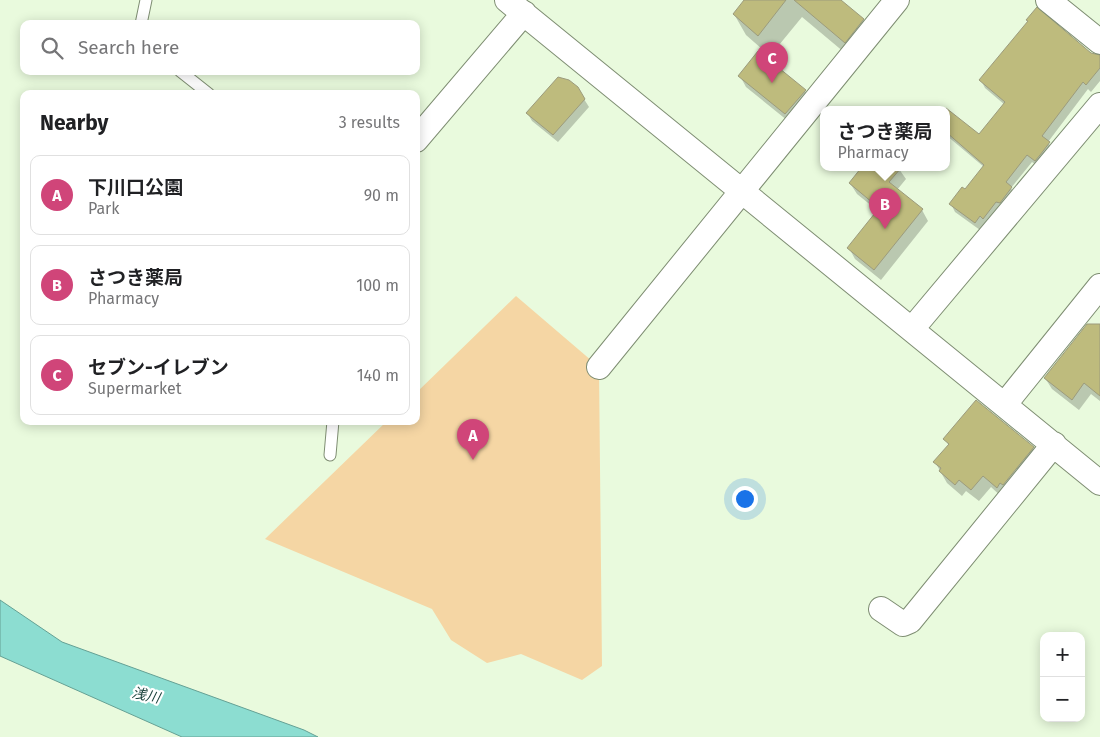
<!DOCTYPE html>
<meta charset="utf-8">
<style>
:root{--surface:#fff;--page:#f6f6f6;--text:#202124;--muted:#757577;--line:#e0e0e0;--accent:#d04579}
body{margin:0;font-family:"Fira Sans","Noto Sans JP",sans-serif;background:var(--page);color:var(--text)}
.controls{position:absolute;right:15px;bottom:15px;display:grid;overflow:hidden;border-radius:10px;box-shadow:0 2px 12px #0003}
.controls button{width:45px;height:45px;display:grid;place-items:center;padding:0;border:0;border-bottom:1px solid var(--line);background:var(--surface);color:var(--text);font:25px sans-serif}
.you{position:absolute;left:744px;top:498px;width:18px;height:18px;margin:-12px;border:4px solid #fff;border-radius:50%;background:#1a73e8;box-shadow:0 0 0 8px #1a73e833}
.badge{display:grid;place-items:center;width:32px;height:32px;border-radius:50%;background:var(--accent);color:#fff;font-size:16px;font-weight:700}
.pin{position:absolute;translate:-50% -41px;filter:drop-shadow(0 1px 2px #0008)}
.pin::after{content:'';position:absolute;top:26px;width:18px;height:15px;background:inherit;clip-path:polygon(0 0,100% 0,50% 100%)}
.popup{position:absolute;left:820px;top:106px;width:130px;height:65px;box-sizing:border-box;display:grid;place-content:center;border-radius:10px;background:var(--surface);filter:drop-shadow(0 1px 4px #0005);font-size:16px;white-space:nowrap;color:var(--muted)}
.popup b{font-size:19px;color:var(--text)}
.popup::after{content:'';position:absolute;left:50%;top:100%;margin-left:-10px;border:10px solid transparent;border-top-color:var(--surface)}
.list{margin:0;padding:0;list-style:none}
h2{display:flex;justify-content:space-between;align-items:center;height:65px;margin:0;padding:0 20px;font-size:21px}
h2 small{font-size:16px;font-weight:400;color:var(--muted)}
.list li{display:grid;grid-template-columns:32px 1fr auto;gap:15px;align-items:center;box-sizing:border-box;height:80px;margin:0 10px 10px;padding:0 10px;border:1px solid var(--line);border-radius:10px}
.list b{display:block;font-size:19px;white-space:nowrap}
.list p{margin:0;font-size:16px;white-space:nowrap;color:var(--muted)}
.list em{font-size:16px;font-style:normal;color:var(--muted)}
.icon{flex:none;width:28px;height:28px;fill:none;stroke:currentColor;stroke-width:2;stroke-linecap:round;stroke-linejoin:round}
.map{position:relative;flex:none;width:1100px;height:737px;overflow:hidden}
.search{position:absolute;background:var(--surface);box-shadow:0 2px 12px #0003;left:20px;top:20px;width:400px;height:55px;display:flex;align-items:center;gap:12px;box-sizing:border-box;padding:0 18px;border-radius:10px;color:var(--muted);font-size:19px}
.panel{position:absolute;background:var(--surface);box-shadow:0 2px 12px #0003;left:20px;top:90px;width:400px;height:335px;border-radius:10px}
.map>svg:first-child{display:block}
</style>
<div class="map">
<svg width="1100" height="737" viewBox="0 0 1100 737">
<rect width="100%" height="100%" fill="#e9fadd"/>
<path fill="#f5d6a4" d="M516,296L599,367L602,666L582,680L521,654L487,663L451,640L432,609L265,539L387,421H416V393Z"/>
<path fill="#8cddd1" stroke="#65a094" d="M0,600L62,642L304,730L318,737H182L0,656Z"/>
<path fill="#0003" d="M746,0H839L863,19L876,41L857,63L802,17L770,56L746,35L734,14Z
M1091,54L1100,57V81L1091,92L1088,89L1048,142L1053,151L1040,168L1032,162L1011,188L1015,196L988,226L985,223L980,230L955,212L951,204L966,191L984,167L946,135V120L979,135L1005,105L985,88L981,80Z
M740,76L805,91L812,103L793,125L746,87Z
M577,88L589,107L558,142L532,121L528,114Z
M864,168L899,169L906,179L897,190L922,210L928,221L881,280L855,259L849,248L878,211L857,194L850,183Z
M1100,329V401L1091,394L1079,410L1052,389L1045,378Z
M945,439L1033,448L1039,460L1004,499L991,487L979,501L966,491L962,496L947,483L935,462L949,446Z"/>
<path fill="#bebb7d" stroke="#9c9b7d" d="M744,0H786L758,36L733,14Z
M794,0H841L864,19L845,43Z
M1037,7L1091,53L1100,55V68L1086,85L1083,82L1042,136L1050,142L1040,155L1035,161L1027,155L1006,182L1012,187L1000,203L996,202L983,219L980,216L975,223L949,204L962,187L965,189L984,165L946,132V108L979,134L1005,102L979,80L1028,21L1026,20Z
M758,51L806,90L785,114L738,76Z
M558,77L569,80L578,87L585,99L553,135L526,113Z
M861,168H901L889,182L923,209L874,270L847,248L879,208L849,183Z
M1087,324H1100V396L1084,383L1072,400L1044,378Z
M976,400L1034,447L1003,485L1000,483L997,488L983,476L971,490L959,480L955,485L939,471L941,468L933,462L949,444L943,439Z"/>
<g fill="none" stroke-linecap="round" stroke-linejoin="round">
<g stroke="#7e8d72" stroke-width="13">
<path id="service" d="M141,24L146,0
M180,71L209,94
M330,455L333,421"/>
</g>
<g stroke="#7e8d72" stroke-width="26">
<path id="minor" d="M507,0L1100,483
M1048,0L1100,42
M416,140L524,13
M912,329L1100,105
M599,367L897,0
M1005,404L1100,286
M881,609L903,624L910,621L1054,444"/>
</g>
<use href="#service" stroke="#fff" stroke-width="11"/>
<use href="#minor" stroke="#fff" stroke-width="24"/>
</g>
<g text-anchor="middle" stroke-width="4.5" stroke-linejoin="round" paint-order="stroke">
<g font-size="14" font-style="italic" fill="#1b423c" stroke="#fff">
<text transform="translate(146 695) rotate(12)" y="5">浅川</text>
</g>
</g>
</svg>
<div class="controls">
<button>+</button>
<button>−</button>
</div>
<div class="you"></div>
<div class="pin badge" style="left:473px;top:460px">A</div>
<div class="pin badge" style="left:885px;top:229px">B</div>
<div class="popup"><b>さつき薬局</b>Pharmacy</div>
<div class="pin badge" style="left:772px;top:83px">C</div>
<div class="search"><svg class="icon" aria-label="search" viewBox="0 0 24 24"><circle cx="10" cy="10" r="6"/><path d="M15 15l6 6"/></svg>Search here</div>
<section class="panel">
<h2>Nearby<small>3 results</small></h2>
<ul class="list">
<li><span class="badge">A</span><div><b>下川口公園</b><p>Park</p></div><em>90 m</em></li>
<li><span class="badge">B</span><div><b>さつき薬局</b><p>Pharmacy</p></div><em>100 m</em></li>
<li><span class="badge">C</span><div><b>セブン-イレブン</b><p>Supermarket</p></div><em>140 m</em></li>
</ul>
</section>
</div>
